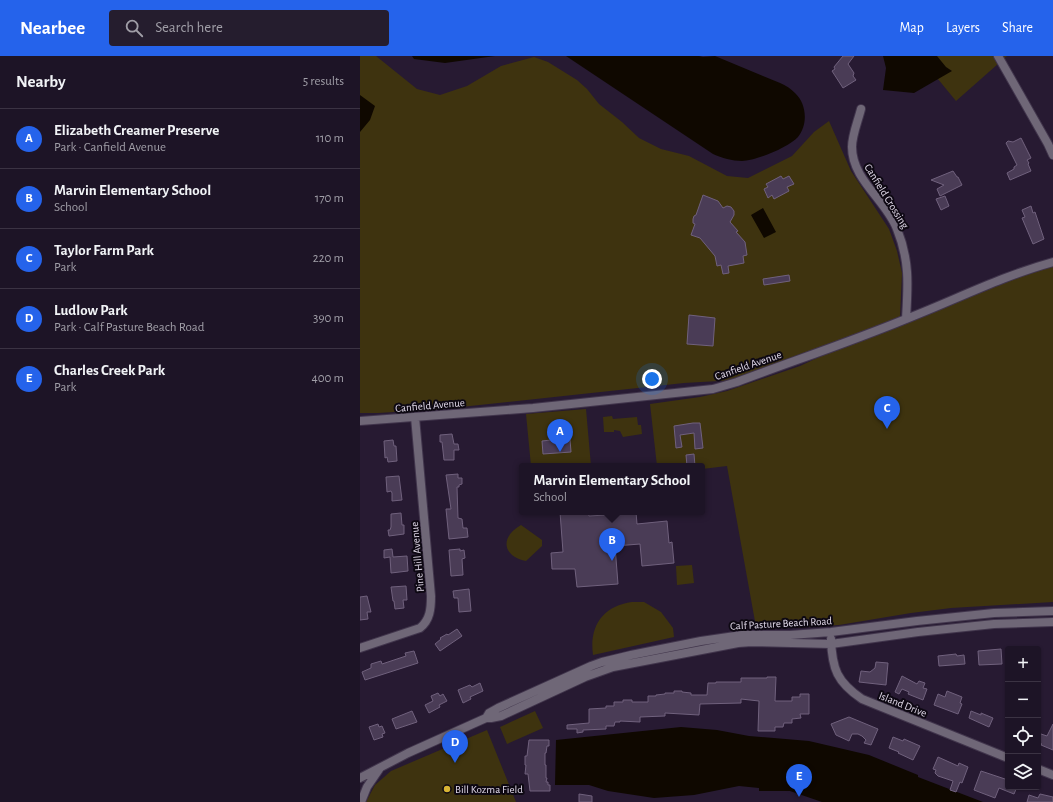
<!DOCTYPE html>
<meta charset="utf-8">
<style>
:root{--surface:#1d1426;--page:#251d2e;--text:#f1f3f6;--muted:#a09ea7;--line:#3b3343;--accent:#2563eb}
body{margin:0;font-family:"Alegreya Sans",sans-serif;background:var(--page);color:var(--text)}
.controls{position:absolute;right:12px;bottom:12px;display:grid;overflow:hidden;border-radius:4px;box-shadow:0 1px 3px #0004}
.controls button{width:36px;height:36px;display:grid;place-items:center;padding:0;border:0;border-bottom:1px solid var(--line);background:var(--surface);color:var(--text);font:20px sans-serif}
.you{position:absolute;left:292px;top:323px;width:14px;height:14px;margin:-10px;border:3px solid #fff;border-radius:50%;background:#1a73e8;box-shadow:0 0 0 6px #1a73e833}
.badge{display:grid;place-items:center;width:26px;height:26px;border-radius:50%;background:var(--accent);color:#fff;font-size:13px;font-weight:700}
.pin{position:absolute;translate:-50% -33px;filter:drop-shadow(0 1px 2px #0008)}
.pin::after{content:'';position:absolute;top:21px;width:14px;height:12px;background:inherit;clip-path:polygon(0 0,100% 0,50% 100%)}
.popup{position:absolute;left:159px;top:407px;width:186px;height:52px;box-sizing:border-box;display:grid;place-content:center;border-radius:4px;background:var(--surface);filter:drop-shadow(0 1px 3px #0005);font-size:13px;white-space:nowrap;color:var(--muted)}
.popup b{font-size:15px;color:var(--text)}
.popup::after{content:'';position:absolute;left:50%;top:100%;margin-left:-8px;border:8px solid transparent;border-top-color:var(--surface)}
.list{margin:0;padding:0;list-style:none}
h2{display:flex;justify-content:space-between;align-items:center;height:52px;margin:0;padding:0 16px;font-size:17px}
h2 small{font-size:13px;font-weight:400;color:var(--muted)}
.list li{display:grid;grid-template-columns:26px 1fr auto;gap:12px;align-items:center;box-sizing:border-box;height:60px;padding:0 16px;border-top:1px solid var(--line)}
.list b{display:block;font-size:15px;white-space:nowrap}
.list p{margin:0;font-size:13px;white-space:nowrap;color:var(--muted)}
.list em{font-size:13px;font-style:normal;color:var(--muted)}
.icon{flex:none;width:22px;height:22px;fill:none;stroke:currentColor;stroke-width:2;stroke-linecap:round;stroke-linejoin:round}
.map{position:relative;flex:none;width:693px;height:746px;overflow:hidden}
header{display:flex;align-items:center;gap:24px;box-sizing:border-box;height:56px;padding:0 20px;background:var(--accent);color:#fff}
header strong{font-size:19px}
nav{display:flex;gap:22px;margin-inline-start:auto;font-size:14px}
.search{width:280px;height:36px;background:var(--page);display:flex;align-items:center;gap:10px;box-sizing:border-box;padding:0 14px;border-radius:4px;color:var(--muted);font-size:15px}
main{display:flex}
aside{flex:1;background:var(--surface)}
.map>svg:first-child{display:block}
</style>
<header>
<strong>Nearbee</strong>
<div class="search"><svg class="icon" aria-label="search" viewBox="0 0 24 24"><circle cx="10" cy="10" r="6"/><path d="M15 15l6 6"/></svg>Search here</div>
<nav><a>Map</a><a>Layers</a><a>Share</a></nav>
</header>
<main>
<aside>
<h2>Nearby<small>5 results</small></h2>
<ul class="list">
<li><span class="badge">A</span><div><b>Elizabeth Creamer Preserve</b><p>Park · Canfield Avenue</p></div><em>110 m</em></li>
<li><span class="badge">B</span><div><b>Marvin Elementary School</b><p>School</p></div><em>170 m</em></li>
<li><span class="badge">C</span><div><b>Taylor Farm Park</b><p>Park</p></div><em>220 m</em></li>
<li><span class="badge">D</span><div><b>Ludlow Park</b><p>Park · Calf Pasture Beach Road</p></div><em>390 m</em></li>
<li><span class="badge">E</span><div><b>Charles Creek Park</b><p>Park</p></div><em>400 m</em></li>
</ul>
</aside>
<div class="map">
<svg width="693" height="746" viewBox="0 0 693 746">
<rect width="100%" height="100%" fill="#271a32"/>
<path fill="#3e330f" d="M0,0H16L57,33L80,39L107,30L141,10L174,1L188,6L217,24L227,33L239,48L262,66L279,82L301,93L329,100L367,120L388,122L432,100L454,76L469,65L491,115L529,173L537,195L542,217L540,261L432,304L376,324L324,327L82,353L18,357H0Z
M559,0H647L596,45Z
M693,209V546L591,552L551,557L479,569L434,572L396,571L367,410L342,413V410H297L290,348L340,341L367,335L440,310L549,259Z
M226,353L231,410H171L166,358Z
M252,360L253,363L277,361L278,369H281L282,378L263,381L260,375L254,374V376H244L243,361Z
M161,469L182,484V490L166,505C142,500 140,481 161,469Z
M332,509L334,527L317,529L316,510Z
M272,546H284L301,556L313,572L314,581L233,599C229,570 243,550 272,546Z
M175,655L183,672L147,688L140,671Z
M127,674L156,746H6L15,729L31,715Z"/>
<path fill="#0f0800" d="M52,0H135L85,7L54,3Z
M206,0H339L343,1L355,0C371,7 387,13 403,20C414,25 427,28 435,37C447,48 448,69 438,81C429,91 396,105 382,105C372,105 362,102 353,98Z
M523,0H577L586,11L592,15L554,37L523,34L526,12Z
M0,39L15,50L10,64L0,76Z
M403,152L416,176L404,182L391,159Z
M321,671L357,674L389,680L449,685L509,699L558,719V721L623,746H462L430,735H399V732L379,730L334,739L294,742L248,735L229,729H195L196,684Z"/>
<path fill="#4a3c56" stroke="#70617d" d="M483,0H494L488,8L494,17L493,20L496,24L483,32L472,15L475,13L474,11Z
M661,82L671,102L667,104L669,107L668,108L671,115L650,124L647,117L654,113V111L657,109L646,87L648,85L653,86Z
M593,115L597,121H598L602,129L580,140L577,133L584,129L571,124Z
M421,120L423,123L429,120L434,128L427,131L429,135L414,143L412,139L408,142L404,133L408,131L406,128Z
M343,139L358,145L363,152L367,150L371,151L374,155V159L370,166L378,175L376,176L385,186L387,199L383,200L384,207L368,210L369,217L363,218L361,209L357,210L355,200L340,182L331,179L335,168L333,167V163L334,160L336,159Z
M585,140L589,150L581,154L576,143Z
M671,150L673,157L675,156L684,183L673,188L662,162L665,161L662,154Z
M429,219L430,225L404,229L403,223Z
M329,259L355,262L353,290L327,288Z
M333,367H340L343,392L335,393L334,377L320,379L322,391L316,392L314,370Z
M92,378L94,388H98L99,394H94V404H84L82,386H80V379Z
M190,379H197V380H202L203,383H210L211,396L183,398L182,385L191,384Z
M33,384L34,390H36L37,405L28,406L27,401L25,402L24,385Z
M334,398L335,410H327L326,399Z
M98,418V422H102V428L99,429V431H97L98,462L102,463L103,472H107L108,481L89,483L86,453H91L86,419Z
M39,420L42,444L32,445V437L31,435L27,436L26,421Z
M200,456H228L229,460L262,458V456H276L277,468L307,465L309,487L312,486L314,507L282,510L280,488L255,490L258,528L217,531L215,513H192L191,497L203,496Z
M41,457L42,469H44V478L29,480L28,474H30L31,471V458Z
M32,493L33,501L47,500L48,515L31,517L30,501L24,502V494Z
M100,493V495L104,494L105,502L102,503L103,519L91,520L89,494Z
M46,530L47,544H43L44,552L35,553L34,545H33L31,531Z
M109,533L111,555L99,556L98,542H94L93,535Z
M7,540L11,556H7L8,563L0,564V541Z
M97,573L102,580L80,595L75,588L81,583L80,582L87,578L88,579Z
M641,593L642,608L619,609L618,595Z
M54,595L58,607L5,624L2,616L11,612V608L21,605L22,608L46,600L45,597Z
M596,598L597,600L604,599L605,608L579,610L578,600Z
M516,606L528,607L526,629L499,626L501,615L510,616L515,612Z
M542,620L557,628L559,625L565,627L563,632L567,633L563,644L548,638L549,636L542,633L539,638L535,636Z
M407,621H416L415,645H432V641H440V638H449V658H440L441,662L432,663V667H424L423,671H415V675H398L399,645L381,643V647L340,648L339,659L305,657V660L280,661V666L260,665V666H255L254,670H246V673L223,674V676L217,677V673H207V669L229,667V653L246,652V650H254V646H263V644H272V646H288V640H296V639L305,638V637H314V635H322V636L331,637V639H347L348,627H356V626H381V622H407Z
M120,627L123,635L110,641L111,643L103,647L98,634L110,629L112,631Z
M587,635L602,641L600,647L602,648L598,658L574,649L578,638L585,641Z
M78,637L80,640L83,638L87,645L79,649L80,651L69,657L65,649L73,645L71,640Z
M52,655L57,666L36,673L32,663Z
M611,655L621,659V657L633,662L629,671L609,662Z
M489,661L518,673L511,689L504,687L506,684L502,680L498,678H492L489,685L476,679L471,668Z
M18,668L19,671L22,670L25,677L22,678L23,681L14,684L9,671Z
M693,668V694L681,689L682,688L678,686V677L687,680Z
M533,681L543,685L544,683L560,690L553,704L538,697L539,696L529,692Z
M169,684H189V690H187L186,697H185V709H186V722H187L186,726H188V729H190V735H170L168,718H165L166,709H165V700H167Z
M578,701L598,710L599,707L608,711L602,727L600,726L596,736L590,734L593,725L578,720L575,717L576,714L573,713Z
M621,715L648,724V731H657L654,738L639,732L635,742L614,734Z
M219,738L232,740V746H219Z
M680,738L693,741V746H667L669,739L678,742Z"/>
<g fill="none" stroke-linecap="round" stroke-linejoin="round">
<g stroke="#41354c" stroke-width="10">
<path id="street" d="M638,0L688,88L693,99
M501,53C498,65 492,79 492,91C492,124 526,144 537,173C550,205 548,230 546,263
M0,365L173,352L353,333L377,326C433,305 490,286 546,263C595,244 642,220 693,206
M471,583C472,613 477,626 502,643L648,702
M0,592L60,572C70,564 71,553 71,540L55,361
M126,662L129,657L138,652L231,610L242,606L271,599L341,585L382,579H430L471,576L557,565L634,557L693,555
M678,713L693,719
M0,722L48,697L126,662H131L141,660L225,621L253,611L378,587L392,586L471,588L558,576L634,568L693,566
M1,746L7,731L20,712"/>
</g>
<use href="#street" stroke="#6f6777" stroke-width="8"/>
</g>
<circle fill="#d8b434" stroke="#0d0812" stroke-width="1.5" cx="87" cy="733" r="4"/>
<g text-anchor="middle" stroke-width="4" stroke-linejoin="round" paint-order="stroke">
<g font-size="11" fill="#e1d9e9" stroke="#0d0812">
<text transform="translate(527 140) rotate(58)" y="4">Canfield Crossing</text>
<text transform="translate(388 309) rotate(-19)" y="4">Canfield Avenue</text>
<text transform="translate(70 349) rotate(-5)" y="4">Canfield Avenue</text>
<text transform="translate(57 501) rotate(-95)" y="4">Pine Hill Avenue</text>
<text transform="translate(421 567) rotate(-3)" y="4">Calf Pasture Beach Road</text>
<text transform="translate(543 648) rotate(22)" y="4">Island Drive</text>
</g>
<g font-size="11" fill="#e1d9e9" stroke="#0d0812" text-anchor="start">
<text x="95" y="737">Bill Kozma Field</text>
</g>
</g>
</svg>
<div class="controls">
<button>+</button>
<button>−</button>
<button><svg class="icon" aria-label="locate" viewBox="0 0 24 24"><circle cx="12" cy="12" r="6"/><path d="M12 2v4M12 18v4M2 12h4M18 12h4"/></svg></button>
<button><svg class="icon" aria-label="layers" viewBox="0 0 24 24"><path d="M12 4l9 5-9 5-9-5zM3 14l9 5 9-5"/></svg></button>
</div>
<div class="you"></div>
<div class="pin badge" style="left:200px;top:396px">A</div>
<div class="pin badge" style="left:252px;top:505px">B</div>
<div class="popup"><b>Marvin Elementary School</b>School</div>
<div class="pin badge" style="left:527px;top:373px">C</div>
<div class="pin badge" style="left:95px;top:707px">D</div>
<div class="pin badge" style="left:439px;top:741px">E</div>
</div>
</main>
